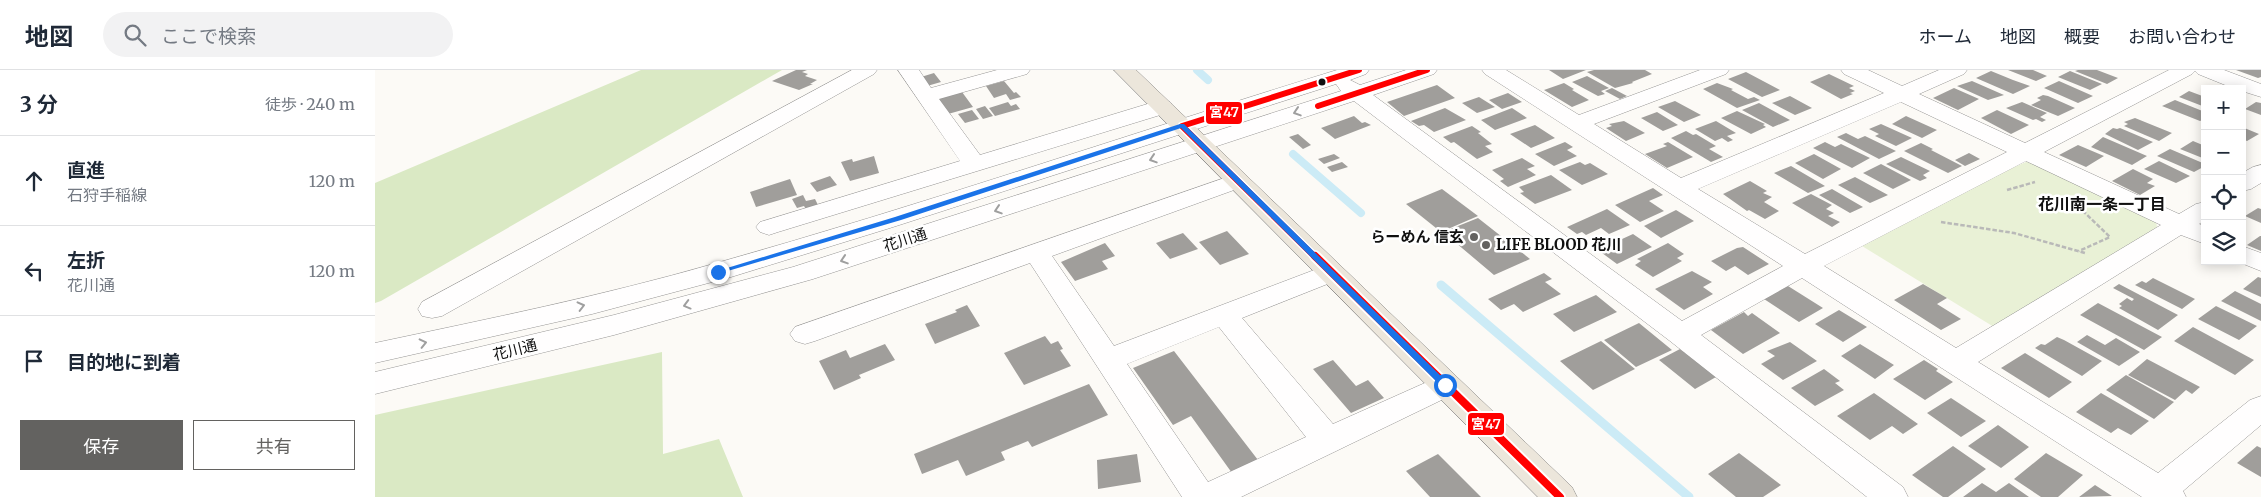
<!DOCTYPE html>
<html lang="ja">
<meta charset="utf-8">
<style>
:root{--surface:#fff;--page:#f2f2f3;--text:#1f2937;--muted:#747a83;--line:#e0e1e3;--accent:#636260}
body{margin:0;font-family:Merriweather,"Noto Sans JP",serif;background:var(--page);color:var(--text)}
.controls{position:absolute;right:15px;top:15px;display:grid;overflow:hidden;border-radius:0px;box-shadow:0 2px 12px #0003}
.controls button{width:45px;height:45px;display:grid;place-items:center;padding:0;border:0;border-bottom:1px solid var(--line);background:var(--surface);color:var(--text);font:25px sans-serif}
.stop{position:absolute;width:15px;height:15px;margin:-11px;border:4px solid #1a73e8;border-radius:50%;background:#fff}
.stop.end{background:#1a73e8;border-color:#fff;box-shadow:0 1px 5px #0008}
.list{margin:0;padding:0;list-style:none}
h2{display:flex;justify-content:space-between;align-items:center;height:65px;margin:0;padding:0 20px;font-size:21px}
h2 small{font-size:16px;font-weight:400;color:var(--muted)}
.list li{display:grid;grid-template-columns:32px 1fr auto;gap:15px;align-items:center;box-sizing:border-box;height:90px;padding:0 20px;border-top:1px solid var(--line)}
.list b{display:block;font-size:19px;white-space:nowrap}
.list p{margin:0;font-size:16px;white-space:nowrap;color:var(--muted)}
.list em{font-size:16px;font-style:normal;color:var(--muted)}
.actions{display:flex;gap:10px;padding:15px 20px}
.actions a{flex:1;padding:11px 0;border:1px solid var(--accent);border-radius:0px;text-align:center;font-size:18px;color:var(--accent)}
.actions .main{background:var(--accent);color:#fff}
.icon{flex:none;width:28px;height:28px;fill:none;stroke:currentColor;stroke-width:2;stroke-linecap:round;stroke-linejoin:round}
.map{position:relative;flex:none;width:1886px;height:427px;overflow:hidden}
header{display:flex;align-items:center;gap:30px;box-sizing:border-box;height:70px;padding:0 25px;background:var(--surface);border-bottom:1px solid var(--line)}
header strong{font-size:24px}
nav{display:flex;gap:28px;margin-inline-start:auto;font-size:18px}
.search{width:350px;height:45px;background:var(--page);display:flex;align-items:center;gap:12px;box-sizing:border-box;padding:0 18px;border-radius:28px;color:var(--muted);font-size:19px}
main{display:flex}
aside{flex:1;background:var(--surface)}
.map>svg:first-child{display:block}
</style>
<header>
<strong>地図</strong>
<div class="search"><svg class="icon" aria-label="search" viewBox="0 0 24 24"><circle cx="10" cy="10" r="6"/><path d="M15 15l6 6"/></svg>ここで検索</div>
<nav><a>ホーム</a><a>地図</a><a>概要</a><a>お問い合わせ</a></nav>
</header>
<main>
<aside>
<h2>3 分<small>徒歩 · 240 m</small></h2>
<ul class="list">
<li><svg class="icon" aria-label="ahead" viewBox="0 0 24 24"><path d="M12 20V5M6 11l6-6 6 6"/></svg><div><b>直進</b><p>石狩手稲線</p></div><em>120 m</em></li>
<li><svg class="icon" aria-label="left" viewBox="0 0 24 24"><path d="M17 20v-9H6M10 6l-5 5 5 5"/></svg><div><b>左折</b><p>花川通</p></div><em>120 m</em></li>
<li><svg class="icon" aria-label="arrive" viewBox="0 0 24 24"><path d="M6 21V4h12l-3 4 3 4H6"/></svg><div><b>目的地に到着</b></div></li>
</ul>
<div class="actions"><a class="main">保存</a><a>共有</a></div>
</aside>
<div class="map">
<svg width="1886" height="427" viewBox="0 0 1886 427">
<rect width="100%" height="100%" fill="#fcfaf6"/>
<path fill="#e9f1d6" d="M1651,92L1662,93L1781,152L1782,157L1739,194L1619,257L1487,176L1533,142Z"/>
<path fill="#dae9c4" d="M266,0H407L6,231L0,233V113Z
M287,282L288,384L344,369L368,427H0V345Z"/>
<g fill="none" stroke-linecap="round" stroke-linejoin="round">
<path stroke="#ccebf6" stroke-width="8" d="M822,0L833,10
M918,84L986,143"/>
<path stroke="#ccebf6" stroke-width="9" d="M1066,215L1314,427"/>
</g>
<path fill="#a09e9b" d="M421,0H432L427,2L433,4L430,6L442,10L435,14H438L424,20L397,11Z
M1174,0H1211L1188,9Z
M1219,0H1270L1277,4L1257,12L1258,13L1240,18L1212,2Z
M1633,0H1658L1672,6L1661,11Z
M1703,0H1722L1743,8L1732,14L1700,1Z
M1861,0H1886V7L1883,8Z
M1616,1L1638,10L1655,16L1638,24L1601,8Z
M1695,1L1727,14L1715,20L1683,7Z
M1371,2L1405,20L1387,27L1353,9Z
M559,3L566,12L552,16L546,7Z
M1454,4L1479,16L1474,18L1480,21L1475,23L1478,24L1466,29L1435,12Z
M1212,6L1234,18L1226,21L1230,24L1223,26L1197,12Z
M629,11L639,23L641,22L646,27L635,30L631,24L619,28L611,16Z
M1597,11L1629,25L1613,30L1582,16Z
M1684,11L1718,26L1703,33L1669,18Z
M1189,13L1199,19L1197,20L1214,30L1197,37L1169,20Z
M1342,13L1358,19L1356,20L1373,29L1379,27L1385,30L1362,38L1328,19Z
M1062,15L1080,28L1029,46L1012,32Z
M1237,18L1252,26L1245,29L1230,21Z
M1579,18L1604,29L1583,40L1558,28Z
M1814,21L1830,27V37L1804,27Z
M587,22L598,37L573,44L563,28Z
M1133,23L1147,32L1127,39L1114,30Z
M1668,25L1673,26L1700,38L1683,46L1656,35L1666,30L1662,28Z
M1415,26L1437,38L1420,45L1397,33Z
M1104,27L1120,37L1102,43L1087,33Z
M1800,30L1830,42V49L1825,51L1787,36Z
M1300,31L1326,45L1309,52L1283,37Z
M633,32L636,36L641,34L645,39L620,46L614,38Z
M1647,32L1672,43L1665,47L1671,50L1667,52L1661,49L1658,50L1631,38Z
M1881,32L1886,33V45L1870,39Z
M1384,33L1415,50L1398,57L1367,40Z
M610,36L618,46L608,49L601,39Z
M1070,38L1091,50L1059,62L1049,55L1044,56L1036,51Z
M1137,38L1152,48L1120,60L1106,50Z
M597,40L604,49L590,53L583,44Z
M1622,40L1654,55L1636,64L1606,48Z
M1362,41L1390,54L1388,55L1391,57L1376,64L1346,48Z
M1282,42L1303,55L1288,61L1266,48Z
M979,46L987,53L990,52L996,55L960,69L946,58Z
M1531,46L1562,60L1547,68L1517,54Z
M1760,48L1797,63L1784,71L1749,56L1753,54L1749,52Z
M1249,51L1270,63L1251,71L1231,58L1237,56L1234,54Z
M1341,51L1361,63L1352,66L1358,70L1353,72L1347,68L1340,71L1320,59Z
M1506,54L1537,68L1521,76L1500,66L1504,64L1494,59Z
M1160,55L1180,68L1156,78L1135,64Z
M1097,56L1106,62L1103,63L1117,74L1110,76L1118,82L1102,89L1079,72L1076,73L1068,67Z
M1867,57L1884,64L1872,71L1867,69Z
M1738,58L1742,59L1745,58L1778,72L1763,80L1730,64Z
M1311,61L1318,65L1321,64L1341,76L1334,79L1348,87L1336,92L1296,68Z
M1471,63L1483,69L1490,66L1521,81L1504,89L1462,67Z
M923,64L936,75L928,79L914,67Z
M1728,67L1772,86L1757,95L1716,77Z
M1818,71L1830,76V89L1805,79Z
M1190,72L1198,77L1192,80L1202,86L1179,96L1160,84Z
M1293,72L1318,87L1292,98L1270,84L1292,76L1288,74Z
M1450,72L1460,77L1466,74L1495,88L1477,98L1438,78Z
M1546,73L1558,79L1556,80L1587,96L1573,103L1529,81Z
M1703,75L1729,86L1711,97L1684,85Z
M1795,79L1830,94V96L1819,102L1782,86Z
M1594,83L1605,89L1590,96L1580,90Z
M959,84L965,88L949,94L943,89Z
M1439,84L1466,99L1448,109L1420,93Z
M499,86L504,103L475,111L466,92L477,89L478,92Z
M1526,87L1555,101L1548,105L1552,108L1545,111L1511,94Z
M1147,88L1160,96L1152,99L1161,105L1133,117L1125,111L1129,109L1117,100Z
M1784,91L1815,106L1801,113L1769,99Z
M967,92L973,97L957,102L952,97Z
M1205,92L1210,95L1215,93L1233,104L1207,115L1184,100Z
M1506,94L1536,110L1518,119L1488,103Z
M1416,96L1450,116L1433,123L1399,103Z
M1758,99L1778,109L1772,113L1780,116L1765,125L1737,111Z
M1176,105L1197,120L1160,134L1145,123L1149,122L1144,117Z
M455,106L462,115L442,122L435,113Z
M1480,107L1513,125L1495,133L1463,115Z
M415,109L422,125L381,137L375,122Z
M1375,111L1392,121L1388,123L1397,127L1389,132L1404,141L1390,149L1374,140L1372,141L1348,124Z
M1278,118L1288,125L1274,131L1289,141L1265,152L1240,135Z
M1067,119L1103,146L1066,162L1031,134Z
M1457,119L1488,137L1475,143L1444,125Z
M1436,124L1457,135L1451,139L1459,143L1453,146L1465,152L1457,157L1417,133Z
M428,125L431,131L440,129L444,137L432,141L429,136L422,138L417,129Z
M1883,138L1886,139V153L1870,146Z
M1232,139L1255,155L1234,164L1226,158L1211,165L1207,162L1202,164L1192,157Z
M1301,140L1319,151L1286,168L1269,156Z
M1103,148L1155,189L1119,205L1068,162Z
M852,161L874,184L845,195L824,172Z
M808,163L823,179L795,189L781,173Z
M1258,164L1277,177L1242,194L1223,180Z
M1885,166H1886V181L1872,175Z
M730,173L740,186L727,191L733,199L700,211L686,192Z
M1293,173L1309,184L1302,188L1307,191L1278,207L1260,195L1266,191L1262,189Z
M1368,177L1394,194L1373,205L1360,196L1351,201L1336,191L1362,178Z
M1317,201L1337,212L1328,217L1338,224L1309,240L1280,219Z
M1169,203L1177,209L1170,212L1186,224L1148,242L1139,234L1126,240L1113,229Z
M1883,207L1886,208V227L1868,219Z
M1778,208L1820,229L1807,239L1760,215L1767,211L1771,213Z
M1548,214L1572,228L1562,234L1586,249L1566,260L1519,230Z
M1744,214L1803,245L1783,260L1744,238L1747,236L1744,234L1752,228L1757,231L1759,229L1738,218Z
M1413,216L1448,238L1424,252L1389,229Z
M1860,221L1886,234V251L1846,231Z
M1221,225L1242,242L1199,262L1178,244Z
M1723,233L1787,267L1769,280L1705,245Z
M592,235L605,256L560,274L550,254L582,242L580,240Z
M1841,236L1882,256L1864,270L1823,249Z
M1464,240L1492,257L1468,272L1440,254Z
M1369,242L1373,246L1377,243L1405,263L1368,284L1336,260Z
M1264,253L1297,280L1261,297L1229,270Z
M1818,257L1879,290L1860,305L1799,271Z
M1712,265L1730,275L1741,268L1765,282L1744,296L1702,272Z
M670,266L676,274L683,271L688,279L685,280L696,296L649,315L629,283Z
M1682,267L1689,270L1727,291L1707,306L1660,278L1666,274L1670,275Z
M1226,271L1260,299L1218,320L1185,291Z
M1415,272L1442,291L1408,310L1386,294L1400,286L1392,281Z
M510,274L520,290L484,305L486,308L459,320L444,291L471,280L475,288Z
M1485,274L1519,295L1500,309L1466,286Z
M1305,279L1341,307L1320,319L1284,290Z
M799,281L883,390L857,403L816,346L798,355L758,298Z
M1650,283L1697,312L1674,328L1626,298Z
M1772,289L1825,317L1817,324L1811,320L1800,330L1753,305Z
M958,290L981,316L993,310L1009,328L976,343L938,299Z
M1549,290L1563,299L1561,301L1578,312L1550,330L1518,309Z
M1449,299L1465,311L1460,313L1469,320L1440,336L1416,318Z
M1751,305L1799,332L1779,349L1731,320Z
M714,314L733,345L657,377L653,371L626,382L630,390L591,406L583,390L547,404L539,384Z
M1499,323L1543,354L1528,364L1517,356L1495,370L1462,346Z
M1726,323L1774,351L1756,365L1743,358L1736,363L1701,342Z
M1576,328L1611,351L1586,367L1552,343Z
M1623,355L1654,377L1626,398L1593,376Z
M1578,376L1611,399L1573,427H1568L1537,405Z
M1882,376L1886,378V407L1862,393Z
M1364,383L1406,415L1388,427H1361L1333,404Z
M1671,383L1708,405L1683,427H1666L1639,409Z
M762,384L766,412L723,419L722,390Z
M1063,384L1106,427H1055L1031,401Z
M1607,413L1621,422L1634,413L1654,427H1588Z
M1720,415L1737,426L1704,427Z"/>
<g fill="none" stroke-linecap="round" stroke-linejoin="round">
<g stroke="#969594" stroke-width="1">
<path id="minor" d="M477,0H502L499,4L67,246L57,248L47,246L43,239L47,232Z
M523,0H544L556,18L622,0H655L652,4L564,29L605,85L779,32L787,30L795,32L798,37L795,42L403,162L394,165L385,162L381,157L385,152L585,91Z
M962,0H994L991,4L975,10L985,15L1031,0H1062L1059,4L998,25L1307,251L1408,196L1110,4L1107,0H1131L1204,45L1325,0H1354L1351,4L1219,54L1306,108L1509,23L1469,4L1466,0H1493L1527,16L1564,0H1592L1589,4L1544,24L1650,73L1794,0H1849L1886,14V27L1867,21V19H1860L1823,4L1820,1L1817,4L1669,82L1804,144L1821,134L1830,132V150L1824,154L1830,156V174L1806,165L1603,292L1783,403L1875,330L1886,326V355L1808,421L1811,427H1767L1427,208L1326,265L1528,417L1533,427H1492L1295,271L979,31L438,209L239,265L0,324V302L239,245L418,197L966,21L961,14L515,158L356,207L217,244L0,293V273C113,249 227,226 338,194C548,135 754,64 962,0ZM1526,32L1632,82L1430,184L1323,119ZM1651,91L1786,155L1581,278L1449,196Z
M1886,95V113L1876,119L1867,121V103L1878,97Z
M861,104L870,106L873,111L870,116L677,186L739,276L955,194L965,197L969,203L965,209L867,248L958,354L1070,304L1081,307L1085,315L1081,323L866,427H807L655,193L440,271L430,274L420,271L415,264L420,257ZM844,257L931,367L833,412L752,294Z
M1867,176L1886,183V201L1861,191H1867Z"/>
</g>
<g stroke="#848381" stroke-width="1">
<path id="major" d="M739,0H761L1197,417L1202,427H1163Z"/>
</g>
<path stroke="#b9b9b8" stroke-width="2.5" stroke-dasharray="4.5 2" stroke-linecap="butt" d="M1632,120L1660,112
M1692,129L1708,141L1735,167L1704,181
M1566,152L1639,163L1710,183"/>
<use href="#minor" fill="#fffefe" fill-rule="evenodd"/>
<use href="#major" fill="#ece6db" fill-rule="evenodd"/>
<g stroke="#fff" stroke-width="9">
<path id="bus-1-far1" d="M943,36L1052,0
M941,188L807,56L984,0"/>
</g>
<g stroke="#fff" stroke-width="12">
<path id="bus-1" d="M940,186L1185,427"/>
</g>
<use href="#bus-1-far1" stroke="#f00" stroke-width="6"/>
<use href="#bus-1" stroke="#f00" stroke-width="8"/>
</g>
<defs><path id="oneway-chevron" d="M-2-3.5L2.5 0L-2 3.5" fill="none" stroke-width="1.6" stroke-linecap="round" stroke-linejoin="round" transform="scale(1.25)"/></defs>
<g stroke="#9f9f9f">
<use href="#oneway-chevron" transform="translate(922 42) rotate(162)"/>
<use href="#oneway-chevron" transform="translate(778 89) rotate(162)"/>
<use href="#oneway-chevron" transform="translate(623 140) rotate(162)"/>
<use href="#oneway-chevron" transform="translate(469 190) rotate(162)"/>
<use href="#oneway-chevron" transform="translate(312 235) rotate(165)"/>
<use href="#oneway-chevron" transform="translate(206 236) rotate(-14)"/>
<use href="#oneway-chevron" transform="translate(48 273) rotate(-13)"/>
</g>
<path fill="#1a73e8" d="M805,54H809L1073,313V317H1067L806,58L526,150L346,203L339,202L520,147Z"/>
<circle fill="#101010" stroke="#fff" stroke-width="2" cx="947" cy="12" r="4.5"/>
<g fill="#636260" stroke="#fff" stroke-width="2">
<circle cx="1099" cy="167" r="5"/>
<circle cx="1111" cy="175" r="5"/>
</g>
<g text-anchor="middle" stroke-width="5" stroke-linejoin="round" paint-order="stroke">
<g font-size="15" font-weight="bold" fill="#101010" stroke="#fff" text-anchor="end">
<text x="1089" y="172">らーめん 信玄</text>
<text x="1121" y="180" text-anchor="start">LIFE BLOOD 花川</text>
</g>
<g font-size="15" fill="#101010" stroke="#fff">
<text transform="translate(530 170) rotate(-18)" y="5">花川通</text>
<text transform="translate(140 280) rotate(-14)" y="5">花川通</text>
</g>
<g font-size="16" font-weight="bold" fill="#101010" stroke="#fff">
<text x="1727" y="140">花川南一条一丁目</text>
</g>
</g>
<g stroke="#fff" stroke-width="2">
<rect x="830" y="31" width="38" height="24" rx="5" fill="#f00"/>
<rect x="1092" y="342" width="38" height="24" rx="5" fill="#f00"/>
</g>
<g font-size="14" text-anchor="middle" font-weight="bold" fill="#fff">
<text x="849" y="47">宮47</text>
<text x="1111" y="359">宮47</text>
</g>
</svg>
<div class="controls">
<button>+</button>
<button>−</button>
<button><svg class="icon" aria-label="locate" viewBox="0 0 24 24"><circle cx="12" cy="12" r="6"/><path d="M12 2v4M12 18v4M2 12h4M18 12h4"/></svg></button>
<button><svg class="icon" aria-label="layers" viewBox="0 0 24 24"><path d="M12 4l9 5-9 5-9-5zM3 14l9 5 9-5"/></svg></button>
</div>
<div class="stop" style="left:1070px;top:315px"></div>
<div class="stop end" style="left:343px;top:202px"></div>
</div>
</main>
